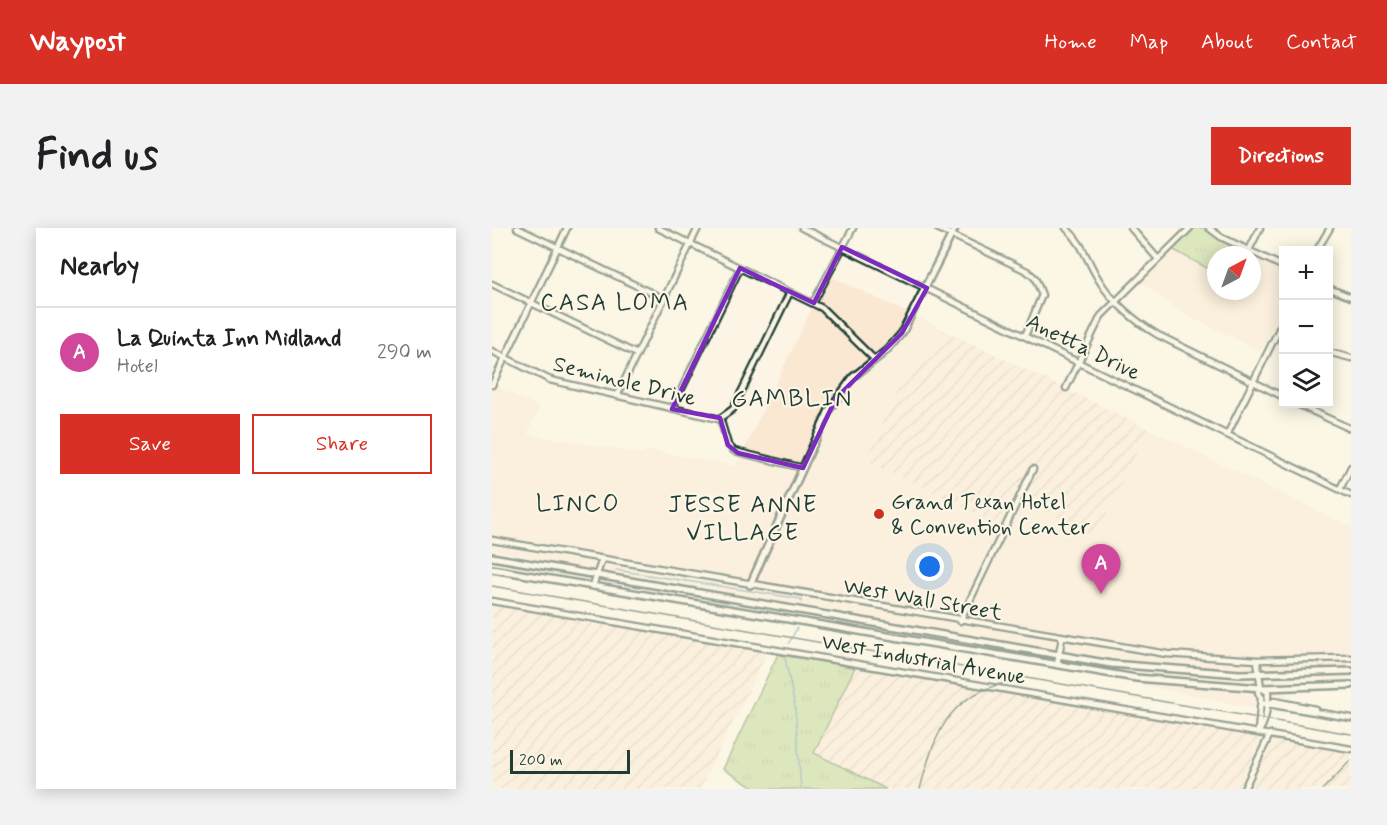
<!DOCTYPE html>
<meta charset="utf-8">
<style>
:root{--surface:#fff;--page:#f2f2f2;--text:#202124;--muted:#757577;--line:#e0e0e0;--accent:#d93025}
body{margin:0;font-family:Mynerve,sans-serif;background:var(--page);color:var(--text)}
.controls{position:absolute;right:18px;top:18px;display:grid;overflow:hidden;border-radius:0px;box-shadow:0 3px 15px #0003}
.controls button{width:54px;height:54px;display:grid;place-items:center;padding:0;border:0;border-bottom:2px solid var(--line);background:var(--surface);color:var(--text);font:30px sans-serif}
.compass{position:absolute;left:715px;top:18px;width:54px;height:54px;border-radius:50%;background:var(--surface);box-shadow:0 3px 15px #0003;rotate:41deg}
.scale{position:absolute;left:18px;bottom:15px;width:120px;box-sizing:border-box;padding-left:6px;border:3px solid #1f3d34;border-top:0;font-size:16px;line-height:21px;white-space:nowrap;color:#1f3d34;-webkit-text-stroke:4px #fcf5e5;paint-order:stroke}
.you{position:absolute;left:438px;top:339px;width:21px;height:21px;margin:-15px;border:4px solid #fff;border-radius:50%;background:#1a73e8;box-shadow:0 0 0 9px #1a73e833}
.badge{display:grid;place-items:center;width:39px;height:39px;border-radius:50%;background:var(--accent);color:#fff;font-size:20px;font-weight:700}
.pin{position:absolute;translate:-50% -50px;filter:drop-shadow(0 2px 3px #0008)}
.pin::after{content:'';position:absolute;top:32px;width:21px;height:18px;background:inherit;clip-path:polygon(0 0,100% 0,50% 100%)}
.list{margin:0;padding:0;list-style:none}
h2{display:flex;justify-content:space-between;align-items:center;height:78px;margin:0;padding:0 24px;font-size:26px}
h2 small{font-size:20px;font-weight:400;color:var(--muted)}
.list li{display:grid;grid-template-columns:39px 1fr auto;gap:18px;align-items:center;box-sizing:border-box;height:90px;padding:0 24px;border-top:2px solid var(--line)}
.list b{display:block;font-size:22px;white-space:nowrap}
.list p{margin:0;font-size:20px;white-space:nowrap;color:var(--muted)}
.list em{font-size:20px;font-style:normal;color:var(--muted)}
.actions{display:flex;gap:12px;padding:18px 24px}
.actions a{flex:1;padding:14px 0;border:2px solid var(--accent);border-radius:0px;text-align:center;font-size:21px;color:var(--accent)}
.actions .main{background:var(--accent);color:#fff}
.icon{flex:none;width:33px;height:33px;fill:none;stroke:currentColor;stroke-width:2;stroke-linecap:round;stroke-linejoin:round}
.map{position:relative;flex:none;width:859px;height:561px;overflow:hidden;border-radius:0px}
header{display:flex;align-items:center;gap:36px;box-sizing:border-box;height:84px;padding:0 30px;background:var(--accent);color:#fff}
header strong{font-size:28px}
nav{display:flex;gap:33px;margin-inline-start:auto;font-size:21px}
.intro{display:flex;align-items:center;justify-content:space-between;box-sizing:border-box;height:144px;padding:0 36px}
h1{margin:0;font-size:42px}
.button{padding:15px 27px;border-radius:0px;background:var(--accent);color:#fff;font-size:21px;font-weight:700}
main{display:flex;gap:36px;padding:0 36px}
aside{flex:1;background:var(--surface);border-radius:0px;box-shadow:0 3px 15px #0003}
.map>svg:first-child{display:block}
</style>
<header>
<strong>Waypost</strong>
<nav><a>Home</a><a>Map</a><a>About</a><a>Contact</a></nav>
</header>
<div class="intro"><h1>Find us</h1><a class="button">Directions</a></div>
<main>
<aside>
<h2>Nearby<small></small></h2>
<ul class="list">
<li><span class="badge" style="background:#d1479c">A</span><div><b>La Quinta Inn Midland</b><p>Hotel</p></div><em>290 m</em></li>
</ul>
<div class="actions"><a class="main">Save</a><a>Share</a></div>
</aside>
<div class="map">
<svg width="859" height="561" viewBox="0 0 859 561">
<defs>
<pattern id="industrial-furrows" width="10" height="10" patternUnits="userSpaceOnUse" patternTransform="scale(1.5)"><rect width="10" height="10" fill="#fae8d2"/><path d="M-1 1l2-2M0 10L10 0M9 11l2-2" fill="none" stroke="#d6c8b5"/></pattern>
<pattern id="park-tufts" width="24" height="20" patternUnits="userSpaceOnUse" patternTransform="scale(1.5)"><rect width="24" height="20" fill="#b8d48c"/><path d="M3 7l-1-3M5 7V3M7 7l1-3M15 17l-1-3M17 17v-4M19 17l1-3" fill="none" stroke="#9eb779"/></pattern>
</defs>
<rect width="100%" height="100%" fill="#fcf5e5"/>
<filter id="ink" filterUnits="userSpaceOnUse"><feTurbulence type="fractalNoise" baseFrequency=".0167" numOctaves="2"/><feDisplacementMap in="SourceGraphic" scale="12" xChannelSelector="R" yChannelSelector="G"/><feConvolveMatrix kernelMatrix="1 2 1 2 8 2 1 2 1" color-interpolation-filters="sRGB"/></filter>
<g filter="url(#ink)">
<path fill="#fae8d2" d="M682,22L724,45V63H760V29L791,44V79L770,123L690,85L650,54Z
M336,47L452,102L436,134L415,142L374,232L513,299L526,271L604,309L656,201L859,299V452L802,451L786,485L0,322V156L47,179L35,206L152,226L154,222L244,238Z"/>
<path fill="url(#industrial-furrows)" d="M452,102L656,201L604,309L527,271L513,299L373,232L415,142L436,134Z
M0,376L270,423L273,429L208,561H0Z
M363,439L771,508L746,561H394L322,526Z
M780,512L859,526V561H757Z"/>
<path fill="url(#park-tufts)" stroke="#6c8860" stroke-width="1.5" d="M701,0H716L744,17L745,22L742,27H724V45L680,21Z
M286,426L363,439L322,525L394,561H263L231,541Z"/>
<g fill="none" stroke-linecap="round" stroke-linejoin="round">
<path stroke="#6695a8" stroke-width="1.5" d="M124,342L309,371V374
M297,415L305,400
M293,430L303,479L309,561"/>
<g stroke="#1f3d34" stroke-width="9">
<path id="minor" d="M25,0L172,71
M166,0L330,80L382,131
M310,0L859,267
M445,0L535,43L543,50L550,67L533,108
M574,0C591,15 595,33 607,52C620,74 644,94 666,107L792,169
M639,0L666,31
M717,0L729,9L792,39
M757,22L768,0
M825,22L838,0
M0,56L145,126
M836,60L859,69
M321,75L361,0
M0,123L58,152L227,191L241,181L298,64
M836,124L859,130
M0,157L75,0
M574,160L609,88L698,0
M125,168L206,0
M805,176L859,201
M180,181L248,40
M228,190L236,217L242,223L311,240
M735,207L792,91
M848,261L859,239
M0,312L675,426L765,432L859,430
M101,358L110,331
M0,373L859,521
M468,393L541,241
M765,432L769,460L766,464L769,470L766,504
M565,437L570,410
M769,475L859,490
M776,476L782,473L823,481
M766,504C774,496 776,476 776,464L769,460
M752,561L778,506"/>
</g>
<g stroke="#1f3d34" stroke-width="10">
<path id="major" d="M0,329L619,436L748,446L859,443
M0,341L644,450L769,460L859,457
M258,357L337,182L361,149L394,123L410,105L463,0"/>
</g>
<use href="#minor" stroke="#fcf5e5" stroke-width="4.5"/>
<use href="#major" stroke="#fcf5e5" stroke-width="5"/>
<path stroke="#1f3d34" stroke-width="1.5" d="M0,358L859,506
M428,561C444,500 459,462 528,452
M831,561L859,532"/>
</g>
</g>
<path d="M0 0H859V561H0ZM350,19L435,60L410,105L344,170L311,240L246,225L236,217L228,190L180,181L248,40L322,75Z" fill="#fcf5e5" fill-opacity=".55" fill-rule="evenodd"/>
<path fill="none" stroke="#7b2cbf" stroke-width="4.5" stroke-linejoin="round" d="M350,19L435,60L410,105L344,170L311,240L246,225L236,217L228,190L180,181L248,40L322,75Z"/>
<circle fill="#c8321e" stroke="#fcf5e5" stroke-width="2" cx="387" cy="286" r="6"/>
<g text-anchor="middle" stroke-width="4.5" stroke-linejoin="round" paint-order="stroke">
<g font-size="22" fill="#1f3d34" stroke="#fcf5e5">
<text transform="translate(592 118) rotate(26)" y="8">Anetta Drive</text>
<text transform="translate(133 152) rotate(14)" y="8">Seminole Drive</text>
<text transform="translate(431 370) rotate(10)" y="8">West Wall Street</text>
<text transform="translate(432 430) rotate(10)" y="8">West Industrial Avenue</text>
</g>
<g font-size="22" fill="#1f3d34" stroke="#fcf5e5" text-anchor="start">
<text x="399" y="281">Grand Texan Hotel<tspan x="399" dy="25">&amp; Convention Center</tspan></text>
</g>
<g font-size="24" letter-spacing="1.5" fill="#1f3d34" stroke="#fcf5e5">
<text x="123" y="82">CASA LOMA</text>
<text x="300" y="178">GAMBLIN</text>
<text x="86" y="283">LINCO</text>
<text x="251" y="284">JESSE ANNE<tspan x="251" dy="28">VILLAGE</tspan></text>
</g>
</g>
</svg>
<div class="controls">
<button>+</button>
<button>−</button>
<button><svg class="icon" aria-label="layers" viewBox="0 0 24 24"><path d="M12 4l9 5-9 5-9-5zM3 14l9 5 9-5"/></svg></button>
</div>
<svg class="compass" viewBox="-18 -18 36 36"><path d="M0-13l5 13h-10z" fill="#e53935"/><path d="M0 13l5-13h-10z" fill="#757577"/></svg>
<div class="scale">200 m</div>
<div class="you"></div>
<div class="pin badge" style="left:609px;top:366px;background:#d1479c">A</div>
</div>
</main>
